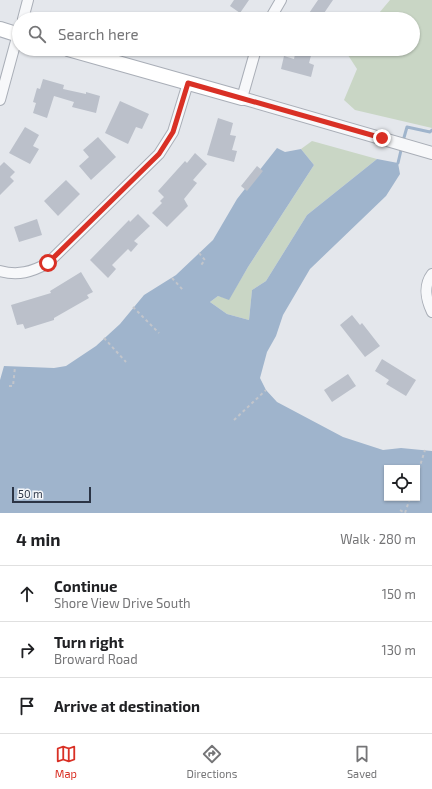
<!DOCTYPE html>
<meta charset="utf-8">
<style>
:root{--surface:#fff;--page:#f6f6f6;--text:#202124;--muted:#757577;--line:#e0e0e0;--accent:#d93025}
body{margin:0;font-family:"Exo 2",sans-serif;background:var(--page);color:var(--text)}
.controls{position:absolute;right:12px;bottom:12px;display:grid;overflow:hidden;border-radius:0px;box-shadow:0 1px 3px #0004}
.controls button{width:36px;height:36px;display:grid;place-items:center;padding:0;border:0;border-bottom:1px solid var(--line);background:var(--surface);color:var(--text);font:20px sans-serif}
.scale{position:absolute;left:12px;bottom:10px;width:79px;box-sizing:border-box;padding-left:4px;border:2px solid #2b3445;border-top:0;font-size:11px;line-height:14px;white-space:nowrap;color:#2b3445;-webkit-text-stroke:3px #f4f6f9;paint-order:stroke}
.stop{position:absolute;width:12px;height:12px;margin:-9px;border:3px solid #d93025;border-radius:50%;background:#fff}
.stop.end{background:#d93025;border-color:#fff;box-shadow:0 1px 4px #0008}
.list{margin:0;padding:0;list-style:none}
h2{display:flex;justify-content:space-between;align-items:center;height:52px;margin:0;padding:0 16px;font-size:17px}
h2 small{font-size:13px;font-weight:400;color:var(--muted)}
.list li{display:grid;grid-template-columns:26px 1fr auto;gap:12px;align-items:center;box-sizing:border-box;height:56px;padding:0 16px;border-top:1px solid var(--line)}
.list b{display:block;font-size:15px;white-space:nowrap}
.list p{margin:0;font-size:13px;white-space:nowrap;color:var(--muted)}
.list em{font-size:13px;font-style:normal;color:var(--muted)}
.icon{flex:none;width:22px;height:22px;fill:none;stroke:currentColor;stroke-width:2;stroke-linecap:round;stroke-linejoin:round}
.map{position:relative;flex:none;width:432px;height:513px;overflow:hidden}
.search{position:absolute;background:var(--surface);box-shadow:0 1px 3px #0004;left:12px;right:12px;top:12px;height:44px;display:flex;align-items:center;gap:10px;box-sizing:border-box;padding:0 14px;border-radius:22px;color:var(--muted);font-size:15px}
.sheet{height:220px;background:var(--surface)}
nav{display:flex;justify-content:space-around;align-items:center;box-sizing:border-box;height:56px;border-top:1px solid var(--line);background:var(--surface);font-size:11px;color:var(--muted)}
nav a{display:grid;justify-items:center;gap:2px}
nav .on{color:var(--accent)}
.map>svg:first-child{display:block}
</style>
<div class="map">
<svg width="432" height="513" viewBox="0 0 432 513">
<rect width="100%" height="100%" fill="#e4e7ec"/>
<path fill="#c9d6c5" d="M390,0H432V128L355,110L344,100L357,69L346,52L349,49H413V19H374Z
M312,141L377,159L307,215L266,281L252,290L249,320L227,314L210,302L218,296L229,299L248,267L314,165L301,149Z"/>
<path fill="#9fb4cc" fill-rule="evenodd" d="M277,148L285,152L301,149L314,165L248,267L229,300L218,296L210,302L227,314L249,320L252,290L266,281L307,215L377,159L398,163L400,174L386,196L310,269L283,315L276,336L267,352L260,378L266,390L277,402L343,437L383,450L401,448L432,451V513H0V380L4,366L54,368L66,366L96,346L120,324L144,295L176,275L213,240L237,199ZM387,468H417V498H387Z"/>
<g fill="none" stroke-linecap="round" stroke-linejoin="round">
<path stroke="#9fb4cc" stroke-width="3" d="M403,141L407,127L430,132L432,130
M398,163L402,146"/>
</g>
<path fill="#bbc0ca" d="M234,0H249L240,13L230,6Z
M318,0H333L320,19H305Z
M296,49L312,52L309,63L314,65L311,77L281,69L284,56L294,59Z
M43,79L64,85L63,89L86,94V92L100,96L96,113L72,107L74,102L54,96L47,118L33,113L36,103L33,102L37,88L40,89Z
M120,101L149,114L142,129L136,127L128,144L105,133Z
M218,118L233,123L230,135L236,136L232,150L237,151L234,162L207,155Z
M25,127L39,135L33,146L39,149L30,164L9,153Z
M98,137L116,157L91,180L79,166L89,157L83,150Z
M195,153L207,164L193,180L197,183L184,199L188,206L167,227L152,213L162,203L160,201L164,197L158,191L185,161L187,163Z
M4,162L15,172L10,177L14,181L0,195V166Z
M257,166L263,171L247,191L241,186Z
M66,180L80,194L58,216L44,201Z
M138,214L150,226L134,241L138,244L131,252L128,249L112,265L116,269L108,278L90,260L129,220L130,222Z
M37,219L42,235L19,242L14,227Z
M81,272L93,292L87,295L89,298L54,318V320L25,329L23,324L17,325L11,305L51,293L50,291Z
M352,315L360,325L362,323L380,346L365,357L340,325Z
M382,359L416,380L406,396L386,384L389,380L375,371Z
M348,374L356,386L332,402L324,390Z"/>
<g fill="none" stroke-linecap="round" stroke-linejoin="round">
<g stroke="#a9aeb7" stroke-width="12">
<path id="minor" d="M23,19L28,0
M270,19L281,0
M242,98L256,49
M0,100L19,30
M0,271C18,276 32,272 48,263L159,154L173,132L188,83
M432,274C423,286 426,299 432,312"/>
</g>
<g stroke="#a9aeb7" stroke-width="14">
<path id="tertiary" d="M242,98L432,153"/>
</g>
<g stroke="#a9aeb7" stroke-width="16">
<path id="secondary" d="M0,29L19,35
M68,49L242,98"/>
</g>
<path stroke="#c2c5cb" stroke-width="2" stroke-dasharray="3 3" stroke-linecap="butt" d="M199,253L205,260L201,265
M172,278L183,290
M133,307L159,333
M104,338L126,362
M9,386H13L15,367
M234,420L266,390
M417,475L425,450
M400,510L405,513L410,498"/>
<use href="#minor" stroke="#f7f8fa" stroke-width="10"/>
<use href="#tertiary" stroke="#f7f8fa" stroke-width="12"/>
<use href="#secondary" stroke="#fff" stroke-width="14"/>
</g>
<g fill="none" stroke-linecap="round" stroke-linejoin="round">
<path stroke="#d93025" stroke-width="5" d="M48,263L159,154L173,132L188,83L382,138"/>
</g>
</svg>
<div class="controls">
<button><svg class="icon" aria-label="locate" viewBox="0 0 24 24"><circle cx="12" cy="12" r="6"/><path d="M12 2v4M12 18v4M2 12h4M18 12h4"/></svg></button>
</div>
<div class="scale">50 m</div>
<div class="stop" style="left:48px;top:263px"></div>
<div class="stop end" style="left:382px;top:138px"></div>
<div class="search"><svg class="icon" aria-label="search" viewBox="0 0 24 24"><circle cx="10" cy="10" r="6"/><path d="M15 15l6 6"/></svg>Search here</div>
</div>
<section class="sheet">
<h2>4 min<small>Walk · 280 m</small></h2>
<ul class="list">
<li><svg class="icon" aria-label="ahead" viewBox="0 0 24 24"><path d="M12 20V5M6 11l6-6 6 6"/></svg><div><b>Continue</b><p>Shore View Drive South</p></div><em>150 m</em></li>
<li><svg class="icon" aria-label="right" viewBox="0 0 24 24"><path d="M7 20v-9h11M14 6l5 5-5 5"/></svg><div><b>Turn right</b><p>Broward Road</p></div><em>130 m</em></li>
<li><svg class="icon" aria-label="arrive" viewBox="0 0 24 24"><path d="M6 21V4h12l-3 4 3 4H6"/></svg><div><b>Arrive at destination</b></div></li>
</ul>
</section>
<nav>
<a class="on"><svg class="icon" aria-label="map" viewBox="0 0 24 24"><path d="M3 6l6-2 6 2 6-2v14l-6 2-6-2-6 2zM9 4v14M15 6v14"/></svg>Map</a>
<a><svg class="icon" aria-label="directions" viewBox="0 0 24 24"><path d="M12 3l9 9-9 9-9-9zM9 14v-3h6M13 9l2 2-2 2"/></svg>Directions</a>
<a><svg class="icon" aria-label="saved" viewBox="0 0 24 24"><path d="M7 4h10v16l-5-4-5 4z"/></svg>Saved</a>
</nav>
